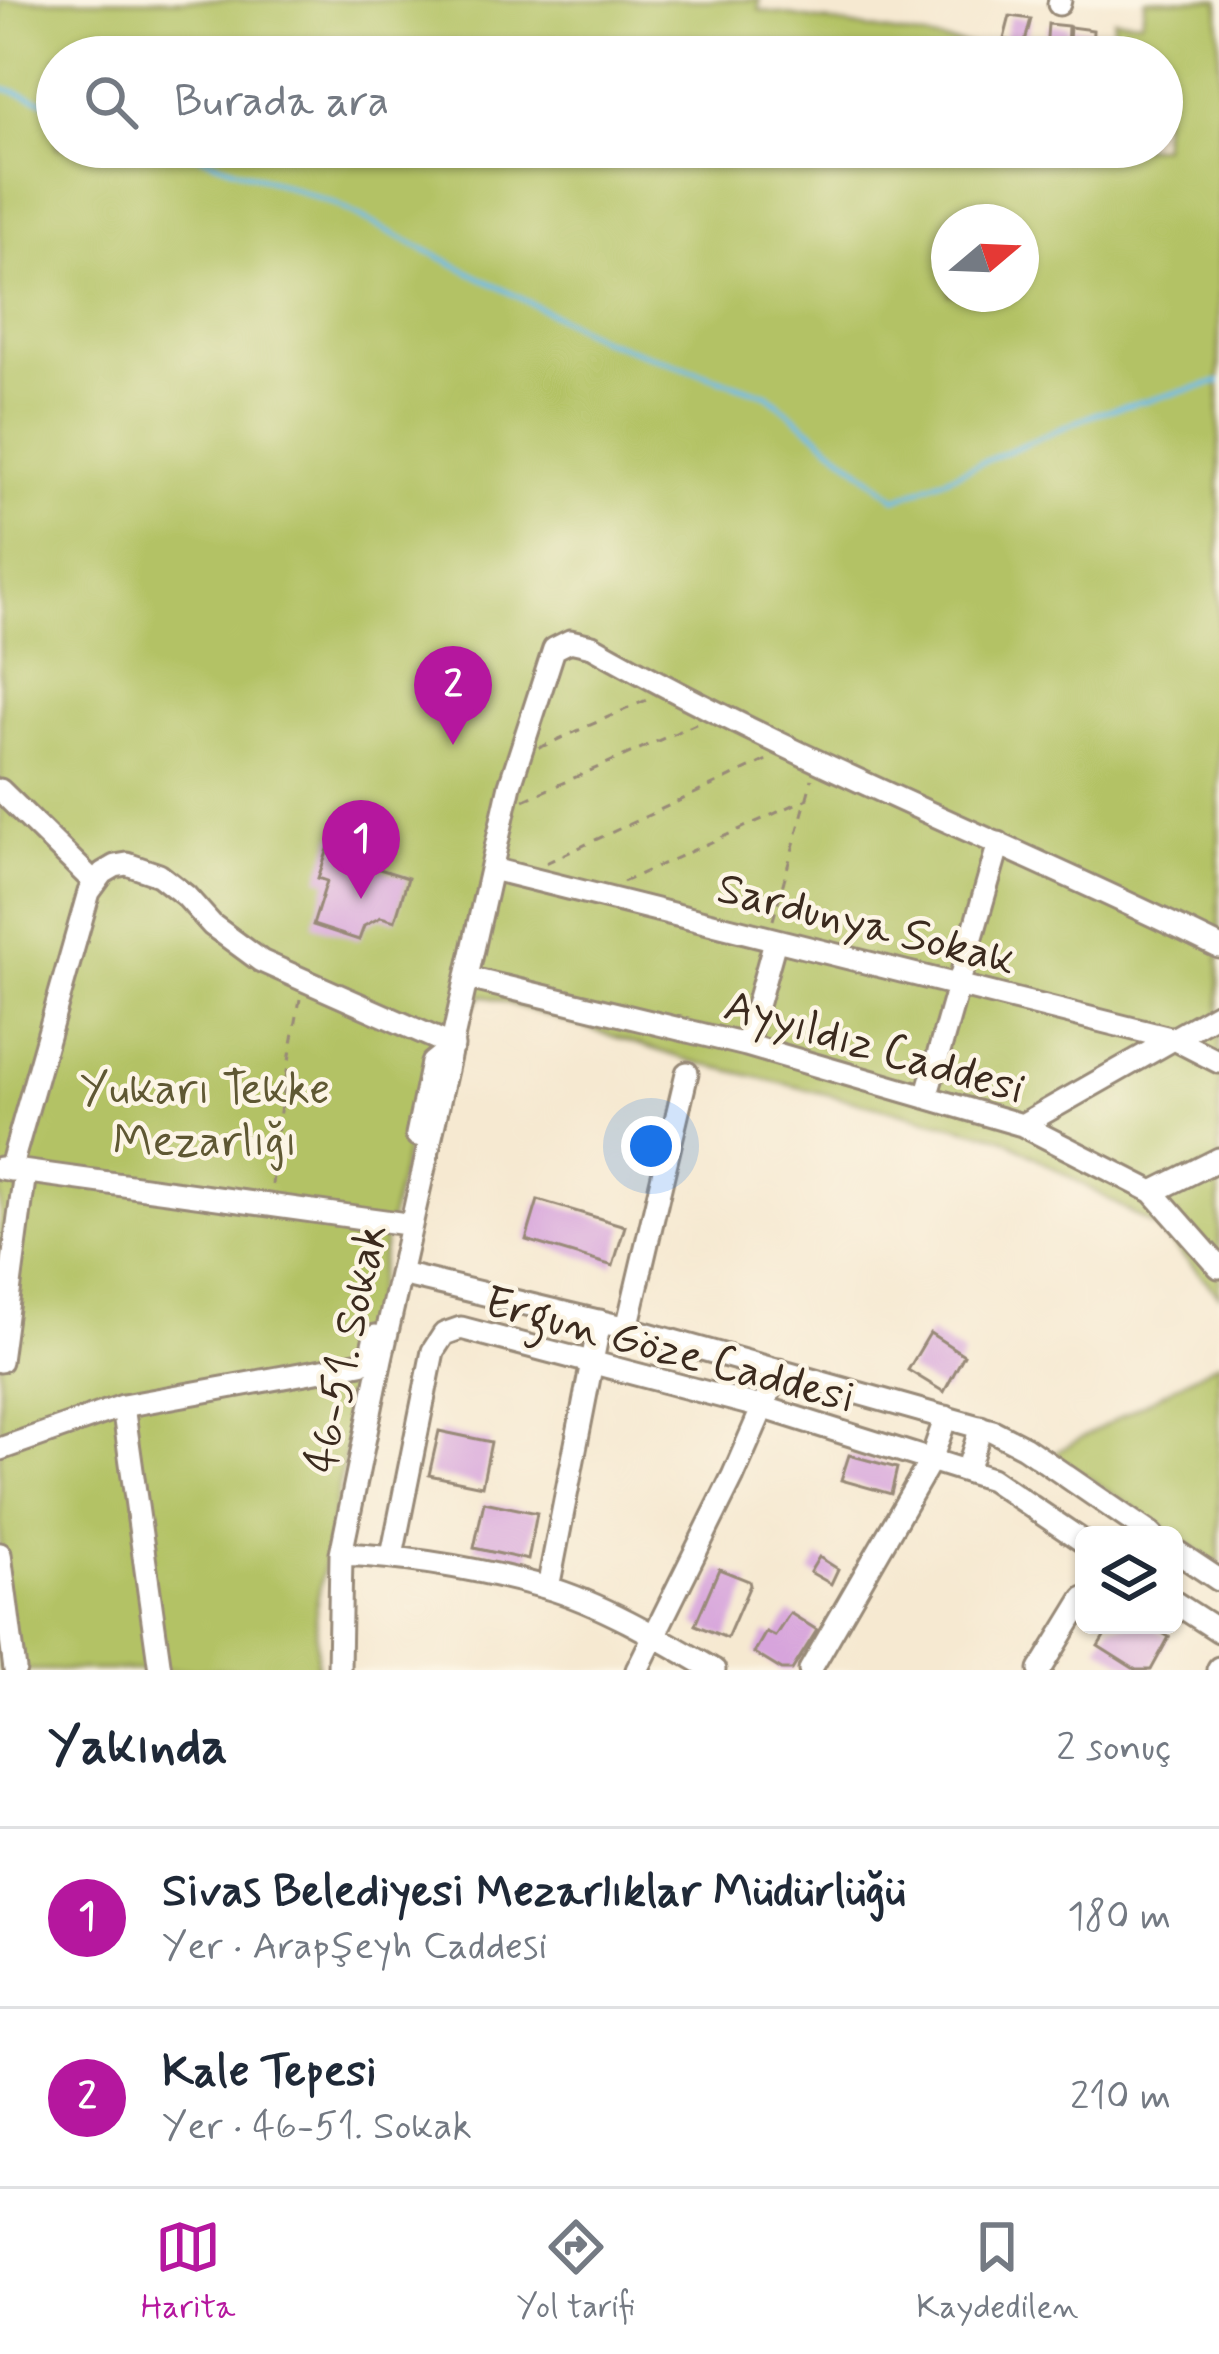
<!DOCTYPE html>
<html lang="tr">
<meta charset="utf-8">
<style>
:root{--surface:#fff;--page:#f2f2f3;--text:#1f2937;--muted:#747a83;--line:#e0e1e3;--accent:#b5179e}
body{margin:0;font-family:Mynerve,sans-serif;background:var(--page);color:var(--text)}
.controls{position:absolute;right:36px;bottom:36px;display:grid;overflow:hidden;border-radius:18px;box-shadow:0 3px 9px #0004}
.controls button{width:108px;height:108px;display:grid;place-items:center;padding:0;border:0;border-bottom:3px solid var(--line);background:var(--surface);color:var(--text);font:60px sans-serif}
.compass{position:absolute;left:931px;top:204px;width:108px;height:108px;border-radius:50%;background:var(--surface);box-shadow:0 3px 9px #0004;rotate:71deg}
.you{position:absolute;left:651px;top:1146px;width:42px;height:42px;margin:-30px;border:9px solid #fff;border-radius:50%;background:#1a73e8;box-shadow:0 0 0 18px #1a73e833}
.badge{display:grid;place-items:center;width:78px;height:78px;border-radius:50%;background:var(--accent);color:#fff;font-size:39px;font-weight:700}
.pin{position:absolute;translate:-50% -99px;filter:drop-shadow(0 3px 6px #0008)}
.pin::after{content:'';position:absolute;top:63px;width:42px;height:36px;background:inherit;clip-path:polygon(0 0,100% 0,50% 100%)}
.list{margin:0;padding:0;list-style:none}
h2{display:flex;justify-content:space-between;align-items:center;height:156px;margin:0;padding:0 48px;font-size:51px}
h2 small{font-size:39px;font-weight:400;color:var(--muted)}
.list li{display:grid;grid-template-columns:78px 1fr auto;gap:36px;align-items:center;box-sizing:border-box;height:180px;padding:0 48px;border-top:3px solid var(--line)}
.list b{display:block;font-size:45px;white-space:nowrap}
.list p{margin:0;font-size:39px;white-space:nowrap;color:var(--muted)}
.list em{font-size:39px;font-style:normal;color:var(--muted)}
.icon{flex:none;width:66px;height:66px;fill:none;stroke:currentColor;stroke-width:2;stroke-linecap:round;stroke-linejoin:round}
.map{position:relative;flex:none;width:1219px;height:1670px;overflow:hidden}
.search{position:absolute;background:var(--surface);box-shadow:0 3px 9px #0004;left:36px;right:36px;top:36px;height:132px;display:flex;align-items:center;gap:30px;box-sizing:border-box;padding:0 42px;border-radius:66px;color:var(--muted);font-size:45px}
.sheet{height:516px;background:var(--surface)}
nav{display:flex;justify-content:space-around;align-items:center;box-sizing:border-box;height:168px;border-top:3px solid var(--line);background:var(--surface);font-size:33px;color:var(--muted)}
nav a{display:grid;justify-items:center;gap:6px}
nav .on{color:var(--accent)}
.map>svg:first-child{display:block}
</style>
<div class="map">
<svg width="1219" height="1670" viewBox="0 0 1219 1670">
<rect width="100%" height="100%" fill="#fcf5e5"/>
<filter id="ink" filterUnits="userSpaceOnUse"><feTurbulence type="fractalNoise" baseFrequency=".00833" numOctaves="2"/><feDisplacementMap in="SourceGraphic" scale="24" xChannelSelector="R" yChannelSelector="G"/><feConvolveMatrix kernelMatrix="1 2 1 2 8 2 1 2 1" color-interpolation-filters="sRGB"/></filter>
<filter id="wash" filterUnits="userSpaceOnUse"><feTurbulence type="fractalNoise" baseFrequency=".004" numOctaves="4" result="noise"/><feDisplacementMap in="SourceGraphic" scale="48" xChannelSelector="R" yChannelSelector="G"/><feGaussianBlur stdDeviation="2.7" result="paint"/><feColorMatrix in="noise" values="0 0 0 0 0 0 0 0 0 0 0 0 0 0 0 0 0 1.4 0 .05"/><feComposite in="paint" operator="in"/></filter>
<g filter="url(#wash)">
<rect width="100%" height="100%" fill="#f6e9d1"/>
<path fill="#b3c265" stroke="#777642" stroke-width="3" fill-rule="evenodd" d="M0,0H759V10L1038,57H57V147H1162V57H1110L1114,19L1142,21L1145,0H1219V1295L1156,1227L1001,1137L691,1061L483,995L428,1057L385,1242L316,1607L317,1670H0ZM949,222H1021V294H949Z
M1219,1362V1565L1053,1454Z"/>
<g fill="none" stroke-linecap="round" stroke-linejoin="round">
<path stroke="#6fbeea" stroke-width="4.5" d="M0,87L57,105
M174,147L333,203L603,340L768,395L897,499L1097,413L1219,382"/>
</g>
<g id="blocks">
<path fill="#d7a4dc" d="M1010,16L1031,19L1024,45L1004,39Z
M1048,24L1068,26L1067,53L1059,57L1046,51Z
M1070,27L1093,30L1092,56L1068,54Z
M333,835L376,849L370,866L408,878L395,921L381,917L364,926L359,940L313,925L327,881L318,878Z
M538,1200L625,1226L613,1266L526,1240Z
M930,1333L964,1355L944,1392L908,1370Z
M439,1431L491,1442L482,1486L429,1475Z
M849,1455L897,1468L891,1494L841,1480Z
M484,1502L537,1513L528,1560L474,1548Z
M819,1557L838,1569L831,1584L810,1572Z
M719,1569L749,1581L750,1585L727,1638L695,1625Z
M790,1613L817,1630L792,1670H782L754,1653L766,1632L775,1636Z
M1111,1625H1149L1169,1637L1151,1670H1136L1098,1646Z"/>
</g>
</g>
<g filter="url(#ink)">
<use href="#blocks" fill-opacity="0" stroke="#988a78" stroke-width="3"/>
<g fill="none" stroke-linecap="round" stroke-linejoin="round">
<g stroke="#988a78" stroke-width="27">
<path id="minor" d="M1059,4L1060,0
M0,790L95,883
M492,869L1174,1039L1219,1062
M468,978L746,1045L1022,1125L1153,1192L1219,1267
M746,1045L775,941
M927,1094L999,843
M1022,1125L1219,1013
M417,1135L432,1063L453,1046
M0,1168L399,1223
M10,1170L89,892L103,873L115,866L127,864L159,875L186,896L212,925L261,961L453,1046
M1153,1192L1219,1159
M401,1274L627,1328L993,1431L1024,1447L1152,1535
M627,1328L687,1073
M0,1361L25,1172
M123,1406L160,1670
M0,1449L123,1406L361,1363L371,1353L375,1336
M967,1471L981,1427
M1174,1550L1219,1580
M0,1554L15,1670
M341,1554C408,1557 479,1569 545,1587C601,1603 663,1640 714,1670
M392,1556L433,1351L444,1334L461,1328L765,1408L991,1479L1084,1542
M548,1588L600,1321
M1174,1602L1219,1631
M339,1670L341,1554L381,1359L510,785L554,649L570,641L592,646C794,761 1011,844 1219,947
M637,1670L733,1476L779,1370
M810,1670L931,1460L946,1417
M1040,1670L1084,1598
M1218,1670L1219,1668"/>
</g>
<path stroke="#988a78" stroke-width="3" stroke-dasharray="9 9" stroke-linecap="butt" d="M539,748L651,698
M524,800L696,724
M546,863L771,758
M623,882L809,798
M773,920L812,779
M272,1185L279,1117L300,999"/>
<use href="#minor" stroke="#fff" stroke-width="21"/>
</g>
</g>
<g text-anchor="middle" stroke-width="9" stroke-linejoin="round" paint-order="stroke">
<g font-size="45" fill="#3b2a1e" stroke="#fcf5e5">
<text transform="translate(867 922) rotate(14)" y="16">Sardunya Sokak</text>
<text transform="translate(875 1045) rotate(16)" y="16">Ayyıldız Caddesi</text>
<text transform="translate(344 1348) rotate(-78)" y="16">46-51. Sokak</text>
<text transform="translate(671 1348) rotate(15)" y="16">Ergun Göze Caddesi</text>
</g>
<g font-size="45" fill="#5f5833" stroke="#fcf5e5">
<text x="205" y="1103">Yukarı Tekke<tspan x="205" dy="52">Mezarlığı</tspan></text>
</g>
</g>
</svg>
<div class="controls">
<button><svg class="icon" aria-label="layers" viewBox="0 0 24 24"><path d="M12 4l9 5-9 5-9-5zM3 14l9 5 9-5"/></svg></button>
</div>
<svg class="compass" viewBox="-18 -18 36 36"><path d="M0-13l5 13h-10z" fill="#e53935"/><path d="M0 13l5-13h-10z" fill="#747a83"/></svg>
<div class="you"></div>
<div class="pin badge" style="left:361px;top:899px">1</div>
<div class="pin badge" style="left:453px;top:745px">2</div>
<div class="search"><svg class="icon" aria-label="search" viewBox="0 0 24 24"><circle cx="10" cy="10" r="6"/><path d="M15 15l6 6"/></svg>Burada ara</div>
</div>
<section class="sheet">
<h2>Yakında<small>2 sonuç</small></h2>
<ul class="list">
<li><span class="badge">1</span><div><b>Sivas Belediyesi Mezarlıklar Müdürlüğü</b><p>Yer · Arapşeyh Caddesi</p></div><em>180 m</em></li>
<li><span class="badge">2</span><div><b>Kale Tepesi</b><p>Yer · 46-51. Sokak</p></div><em>210 m</em></li>
</ul>
</section>
<nav>
<a class="on"><svg class="icon" aria-label="map" viewBox="0 0 24 24"><path d="M3 6l6-2 6 2 6-2v14l-6 2-6-2-6 2zM9 4v14M15 6v14"/></svg>Harita</a>
<a><svg class="icon" aria-label="directions" viewBox="0 0 24 24"><path d="M12 3l9 9-9 9-9-9zM9 14v-3h6M13 9l2 2-2 2"/></svg>Yol tarifi</a>
<a><svg class="icon" aria-label="saved" viewBox="0 0 24 24"><path d="M7 4h10v16l-5-4-5 4z"/></svg>Kaydedilen</a>
</nav>
